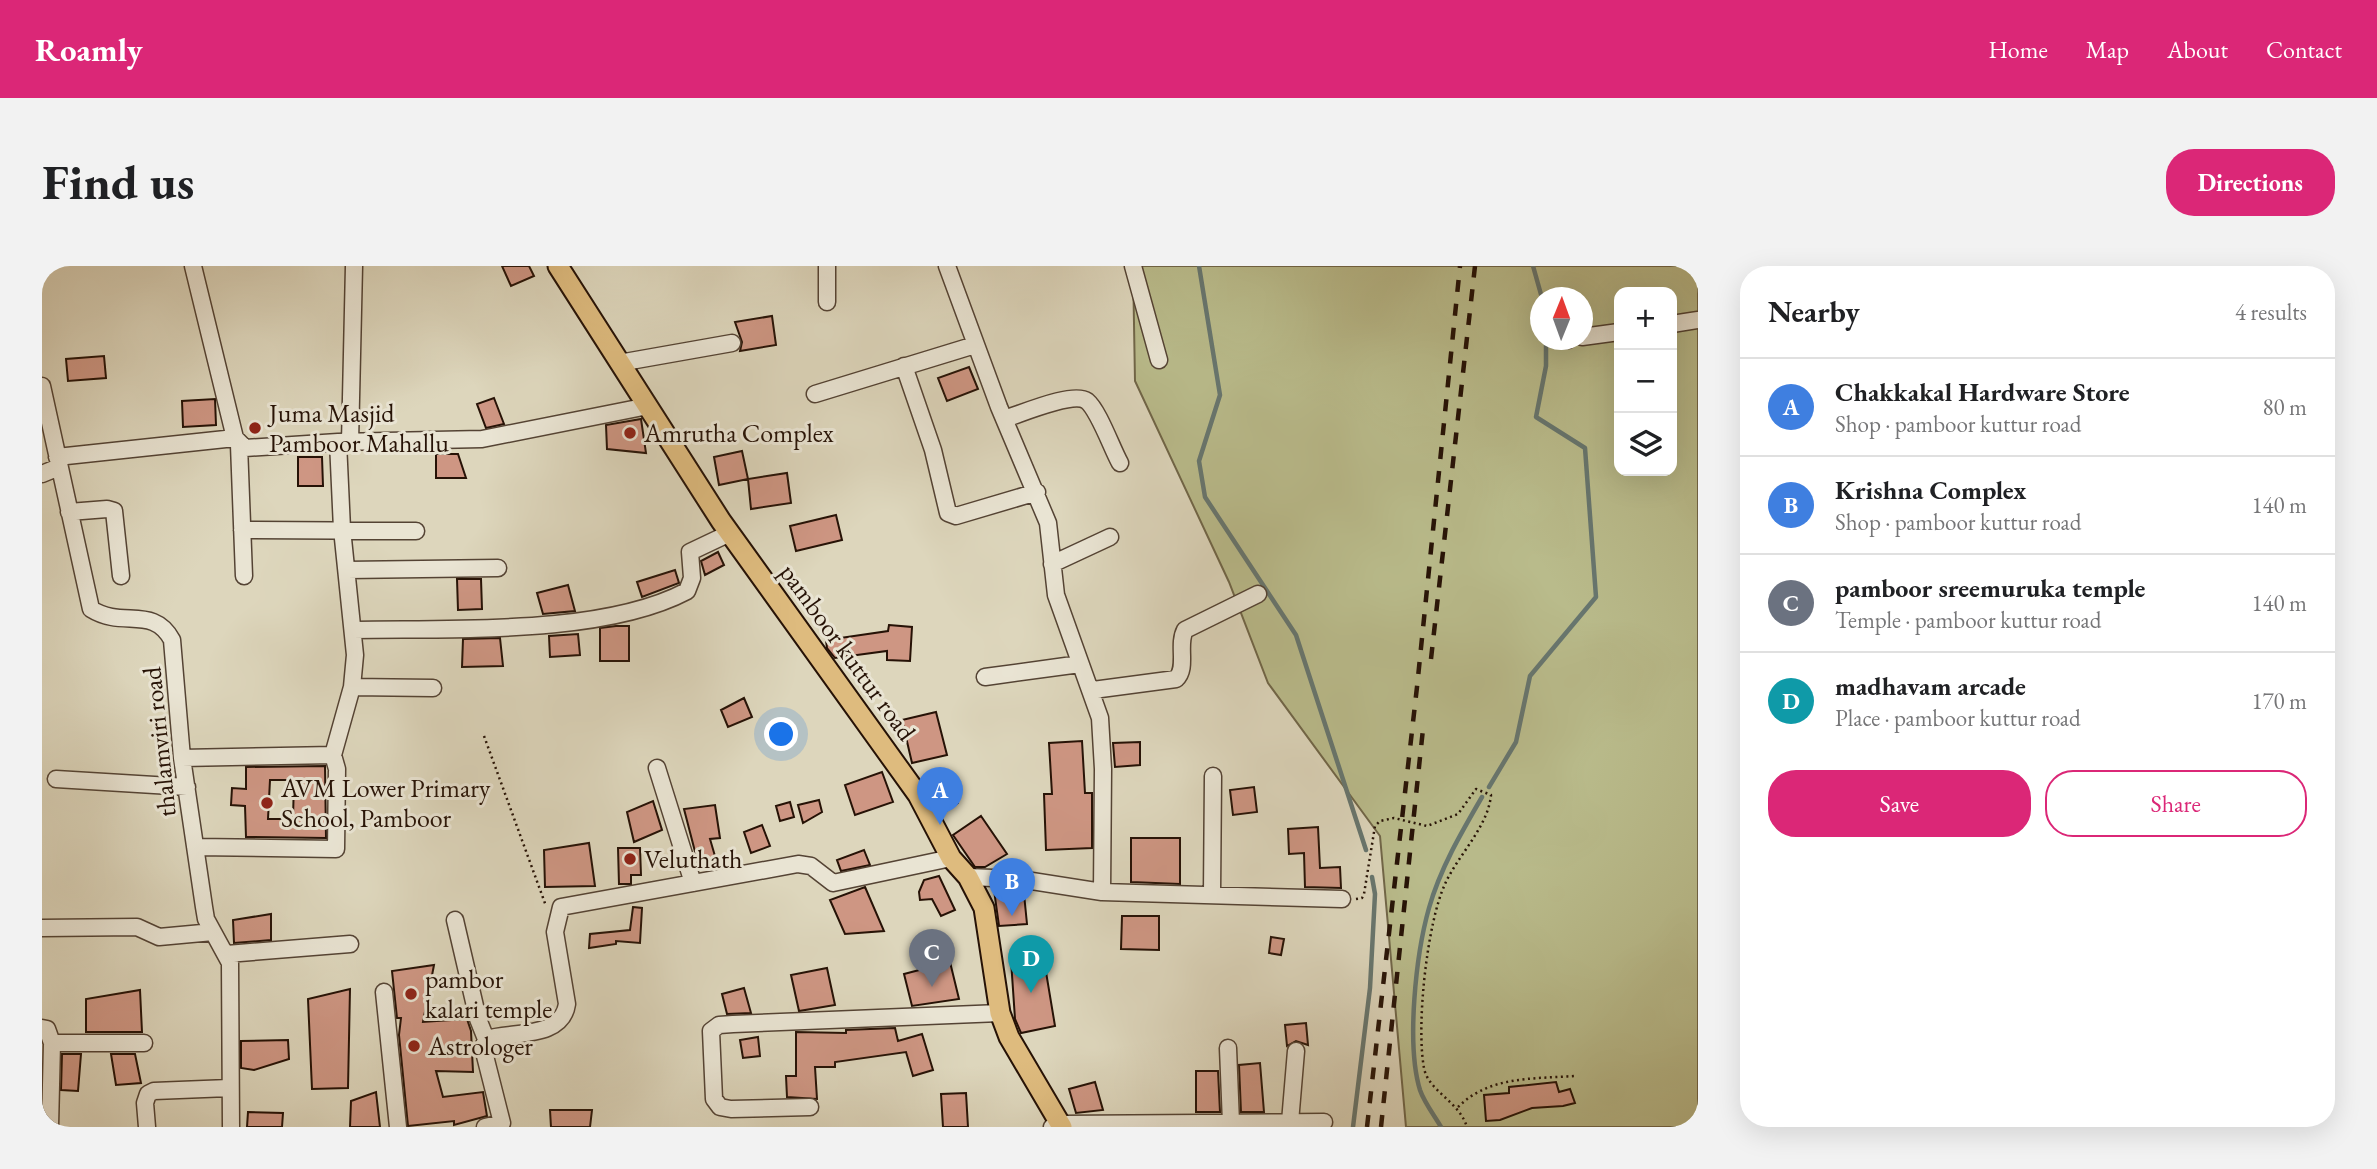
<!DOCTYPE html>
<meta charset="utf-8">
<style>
:root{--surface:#fff;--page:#f2f2f2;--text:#202124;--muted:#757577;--line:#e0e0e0;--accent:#db2777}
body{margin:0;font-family:"EB Garamond",serif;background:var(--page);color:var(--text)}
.controls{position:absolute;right:21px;top:21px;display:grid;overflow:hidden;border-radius:14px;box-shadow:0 7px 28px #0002}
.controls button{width:63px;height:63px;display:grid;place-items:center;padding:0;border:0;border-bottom:2px solid var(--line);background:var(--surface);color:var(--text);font:35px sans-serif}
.compass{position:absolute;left:1488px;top:21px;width:63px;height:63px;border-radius:50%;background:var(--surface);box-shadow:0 7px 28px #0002;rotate:1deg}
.you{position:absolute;left:740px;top:469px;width:24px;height:24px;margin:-18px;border:5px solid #fff;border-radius:50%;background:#1a73e8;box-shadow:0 0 0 10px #1a73e833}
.badge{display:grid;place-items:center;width:46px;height:46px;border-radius:50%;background:var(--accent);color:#fff;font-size:23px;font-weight:700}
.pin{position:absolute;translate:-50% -58px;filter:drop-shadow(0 2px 4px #0008)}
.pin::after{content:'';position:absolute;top:37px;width:24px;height:21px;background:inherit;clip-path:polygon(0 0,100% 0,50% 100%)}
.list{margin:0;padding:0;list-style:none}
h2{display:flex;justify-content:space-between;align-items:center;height:91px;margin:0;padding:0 28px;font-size:30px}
h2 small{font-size:23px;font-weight:400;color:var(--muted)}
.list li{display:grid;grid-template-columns:46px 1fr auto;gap:21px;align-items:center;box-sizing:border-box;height:98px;padding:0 28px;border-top:2px solid var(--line)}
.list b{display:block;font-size:26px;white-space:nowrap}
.list p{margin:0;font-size:23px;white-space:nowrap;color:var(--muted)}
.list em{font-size:23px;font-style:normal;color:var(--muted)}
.actions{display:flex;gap:14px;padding:21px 28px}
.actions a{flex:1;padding:16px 0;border:2px solid var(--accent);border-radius:28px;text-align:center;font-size:24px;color:var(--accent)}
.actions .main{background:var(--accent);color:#fff}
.icon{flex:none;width:38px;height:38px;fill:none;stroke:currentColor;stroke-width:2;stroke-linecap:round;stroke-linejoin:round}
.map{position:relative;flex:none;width:1656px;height:861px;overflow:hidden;border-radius:28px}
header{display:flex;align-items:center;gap:42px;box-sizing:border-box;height:98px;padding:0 35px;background:var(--accent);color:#fff}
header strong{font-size:33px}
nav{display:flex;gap:38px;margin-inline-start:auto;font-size:24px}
.intro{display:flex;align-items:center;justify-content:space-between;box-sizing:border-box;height:168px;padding:0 42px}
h1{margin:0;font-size:49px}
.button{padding:18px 32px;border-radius:28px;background:var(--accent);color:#fff;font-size:24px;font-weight:700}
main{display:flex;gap:42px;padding:0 42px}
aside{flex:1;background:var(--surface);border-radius:28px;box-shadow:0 7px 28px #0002}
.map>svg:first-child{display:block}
</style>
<header>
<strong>Roamly</strong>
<nav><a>Home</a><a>Map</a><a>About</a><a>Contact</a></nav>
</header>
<div class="intro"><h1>Find us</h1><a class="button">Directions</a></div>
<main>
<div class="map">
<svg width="1656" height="861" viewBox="0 0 1656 861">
<rect width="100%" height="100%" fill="#ddd6bc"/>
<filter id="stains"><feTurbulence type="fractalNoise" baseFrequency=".00286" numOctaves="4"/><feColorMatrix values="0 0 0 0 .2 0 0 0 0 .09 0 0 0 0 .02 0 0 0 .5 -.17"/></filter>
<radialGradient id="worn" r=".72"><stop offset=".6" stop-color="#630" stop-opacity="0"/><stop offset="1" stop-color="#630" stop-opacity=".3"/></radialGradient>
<path fill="#b9bb8b" stroke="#706648" stroke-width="2" fill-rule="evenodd" d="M1091,0H1656V861H1364L1338,570L1226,417L1187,316L1093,115ZM1577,26H1630V205H1577ZM1498,32H1540V74H1498Z"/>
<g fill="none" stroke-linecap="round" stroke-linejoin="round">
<path stroke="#67766f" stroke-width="4.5" d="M1157,0L1178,129L1157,195L1163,231L1254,369L1324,584
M1491,0L1500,32
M1447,521L1474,476L1488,410L1554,331L1543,182L1494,151L1504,100V74
M1311,861L1328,722L1333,628L1330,611
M1399,861C1392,849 1382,836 1378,824C1364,778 1374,688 1387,642C1398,603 1419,567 1440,531"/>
</g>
<path fill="#ce9683" stroke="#261206" stroke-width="2" fill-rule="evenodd" d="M460,0H487L492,10L469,20Z
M730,50L734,79L698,85L700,76L693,56Z
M62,90L64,112L26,115L24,93Z
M927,101L936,123L905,135L896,112Z
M452,132L462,158L444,162L435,138Z
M173,133L174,159L141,161L140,135Z
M599,153L604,187L565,183L564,159Z
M700,185L706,213L677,219L672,191Z
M394,188H416L424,212H394Z
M256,191H280L281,220H256Z
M745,207L749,237L709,243L706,213Z
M794,249L800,274L754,285L748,260Z
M676,286L682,299L663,309L659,295Z
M633,304L637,317L600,331L595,316Z
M415,313H439L440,343L416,344Z
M526,319L533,345L501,348L495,327Z
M847,359L870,361L868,395L845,394V385L793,392L785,382L784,374L846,365Z
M574,360H587V395H558V362Z
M536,368L538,389L508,391L507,370Z
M458,372L461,400L420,401L421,373Z
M702,432L710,451L686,461L679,444Z
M894,446L905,489L870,497L860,454Z
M1040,475L1043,527H1050V582L1004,584L1002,528H1010L1007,477Z
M1098,476V499L1073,501L1071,477Z
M283,500L284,572L204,571L203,540L189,539L190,522L204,523V501ZM228,514H252L251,553H226Z
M840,506L851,536L813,549L803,519Z
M917,517L916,537L900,548L887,523Z
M1212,521L1215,546L1191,549L1188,524Z
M777,534L780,546L761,557L756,539Z
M611,535L620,564L592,576L585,546Z
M748,536L752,551L738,555L734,540Z
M673,539L678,572L668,573L675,597L657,601L642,543Z
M939,550L965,588L943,601H933L911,569Z
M720,559L728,580L709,587L702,566Z
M1276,561L1278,602L1298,601L1299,622L1263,621L1262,587L1247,588L1246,563Z
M1089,572H1138V618L1089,616Z
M547,577L553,620L503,621L502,584Z
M576,582H598L599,609H589V618H577Z
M822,584L828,599L799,605L795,594Z
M897,610L913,644L899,650L890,633L878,634L877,626L882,614Z
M823,621L842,665L803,668L788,634Z
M952,624L982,628L985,658L957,660Z
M591,641L600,642L598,677L574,675V678L547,682L548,668L588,664Z
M229,648V674L192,677L191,654Z
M1080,650H1117V684L1079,683Z
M1229,671L1242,673L1239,689L1227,687Z
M1001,688L1013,760L979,767L973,753L969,694Z
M908,696L917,733L870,740L862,708Z
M392,699L381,756L425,753L429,765L431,806L394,805L401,831L441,826L445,850L412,859V855L366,860L357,769L359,752H355L350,705Z
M785,702L793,739L757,745L749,709Z
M702,722L709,747L685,748L680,728Z
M308,723L306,822L270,823L266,733Z
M98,724L100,766H44V733Z
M1264,757L1266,779L1254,775L1245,780L1243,759Z
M853,762L856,775L880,768L891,804L871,810L864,786L793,796V801H773L775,833L745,831L744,810H754V766L804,767V764Z
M716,771L718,790L701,792L698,774Z
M246,774L247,793L212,804L199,802V775Z
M20,788H39L36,825L19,824Z
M69,788H93L99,817L74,819Z
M1218,797L1222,846H1199L1197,799Z
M1154,805H1176L1178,846H1154Z
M1053,816L1061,844L1034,847L1027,823Z
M1514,816L1517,826L1528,823L1533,837L1521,840L1490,842L1458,854L1444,855L1442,829L1467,827V821Z
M334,826L338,861H308L309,835Z
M924,827L926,861H901L899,828Z
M508,844H550L548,861H509Z
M206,846L241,847L240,861H205Z"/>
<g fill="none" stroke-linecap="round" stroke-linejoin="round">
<g stroke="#544334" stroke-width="19">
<path id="minor" d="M151,0L193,172L203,182L296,176L440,173L606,140
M785,0V36
M905,0L957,141L1006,257L1014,329L1058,452L1061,503L1060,626
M1091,0L1117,94
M1630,58L1656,54
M1540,71L1577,66
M1524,74H1526
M577,97L690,77
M862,100L891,184L906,247L914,250L995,226
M0,120L49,343C81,363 111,339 130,374L140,492L162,641L164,653L188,697L189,861
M773,128L933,79
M962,153C979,148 1031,125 1045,135C1057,145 1070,183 1078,197
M308,176L312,0
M197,179L202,310
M15,191L193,172
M0,208L17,201
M27,246L65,243L72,245L79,310
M200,264L374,265
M1010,298L1068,271
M305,304L456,302
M311,364C407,362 560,370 645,325L650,312L648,286L688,267
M943,411L1038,398
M310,421L391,422
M1051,424L1134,413C1146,402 1135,379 1143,364L1216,328
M140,492L291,489
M615,502L651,617
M14,513L145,521
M153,581L294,583L295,503L291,489L310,421L313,389L300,263L296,176
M926,611L977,613L1060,626L1300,633
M1170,627L1171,510
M413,654L436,753L444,773
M0,662L95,661L117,671L171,666
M185,688L308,678
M342,726L356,861
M0,762L5,763L10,777L8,861
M10,777H102
M1186,782L1189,857
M768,841L689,843L678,841L672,833L669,765L677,759L691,758L958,747
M1248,856L1254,785
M105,861L103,837L106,828L112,825L187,822
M443,861L460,857L441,782L444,773C471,765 520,773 525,738L513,666L519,641L756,598L769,600L791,617L909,592
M1010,861L1019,858L1282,856"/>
</g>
<g stroke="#261206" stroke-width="23">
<path id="major" d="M516,0L679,255L876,529L909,592L926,611L942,642L958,747L967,771L1020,861"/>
</g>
<path stroke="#261206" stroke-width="2.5" stroke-dasharray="2 3.5" stroke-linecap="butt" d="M442,470L504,640
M1314,633L1320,632L1322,628L1333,560L1338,555L1352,552L1385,560L1416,548L1434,523L1449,529C1446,561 1416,589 1403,618C1385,657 1374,760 1382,802C1386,825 1417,835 1425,861
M1416,841C1447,810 1490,813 1532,810"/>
<use href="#minor" stroke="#e9e4d3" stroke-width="16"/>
<use href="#major" stroke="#debb7e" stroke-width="19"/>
<path stroke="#261206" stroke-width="4.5" stroke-dasharray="12 12" stroke-linecap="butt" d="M1389,393L1433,0
M1325,861L1375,421L1418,0
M1339,861L1381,463"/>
</g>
<g fill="#8f2418" stroke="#e9e4d3" stroke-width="2.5">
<circle cx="213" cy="162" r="7"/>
<circle cx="588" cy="167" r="7"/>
<circle cx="225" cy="537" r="7"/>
<circle cx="588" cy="593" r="7"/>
<circle cx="369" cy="728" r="7"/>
<circle cx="372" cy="780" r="7"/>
</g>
<g text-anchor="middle" stroke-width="6" stroke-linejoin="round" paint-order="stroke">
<g font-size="26" fill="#261206" stroke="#e9e4d3" text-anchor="start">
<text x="227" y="156">Juma Masjid<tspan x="227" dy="30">Pamboor Mahallu</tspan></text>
<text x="602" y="176">Amrutha Complex</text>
<text x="239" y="531">AVM Lower Primary<tspan x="239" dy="30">School, Pamboor</tspan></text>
<text x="602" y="602">Veluthath</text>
<text x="383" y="722">pambor<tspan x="383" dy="30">kalari temple</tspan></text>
<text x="386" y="789">Astrologer</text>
</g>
<g font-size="26" fill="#261206" stroke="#e9e4d3">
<text transform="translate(806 386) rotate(54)" y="9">pamboor kuttur road</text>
<text transform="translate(117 476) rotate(-96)" y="9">thalamviri road</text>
</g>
</g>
<rect width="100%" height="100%" filter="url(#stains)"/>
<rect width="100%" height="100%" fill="url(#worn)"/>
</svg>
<div class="controls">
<button>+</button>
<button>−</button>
<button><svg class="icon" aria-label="layers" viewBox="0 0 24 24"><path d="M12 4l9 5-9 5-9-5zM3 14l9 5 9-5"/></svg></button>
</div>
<svg class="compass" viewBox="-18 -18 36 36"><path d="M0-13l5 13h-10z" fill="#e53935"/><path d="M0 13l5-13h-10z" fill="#757577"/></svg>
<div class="you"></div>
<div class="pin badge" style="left:898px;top:559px;background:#3f7fe0">A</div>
<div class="pin badge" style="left:970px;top:650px;background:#3f7fe0">B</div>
<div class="pin badge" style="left:890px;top:721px;background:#6b7280">C</div>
<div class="pin badge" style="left:989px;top:727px;background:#0f9aa8">D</div>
</div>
<aside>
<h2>Nearby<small>4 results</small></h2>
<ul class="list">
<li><span class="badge" style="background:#3f7fe0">A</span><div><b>Chakkakal Hardware Store</b><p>Shop · pamboor kuttur road</p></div><em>80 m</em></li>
<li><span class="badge" style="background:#3f7fe0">B</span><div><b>Krishna Complex</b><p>Shop · pamboor kuttur road</p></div><em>140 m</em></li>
<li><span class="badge" style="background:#6b7280">C</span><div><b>pamboor sreemuruka temple</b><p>Temple · pamboor kuttur road</p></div><em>140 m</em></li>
<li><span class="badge" style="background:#0f9aa8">D</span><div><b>madhavam arcade</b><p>Place · pamboor kuttur road</p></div><em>170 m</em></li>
</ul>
<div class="actions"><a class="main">Save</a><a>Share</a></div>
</aside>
</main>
